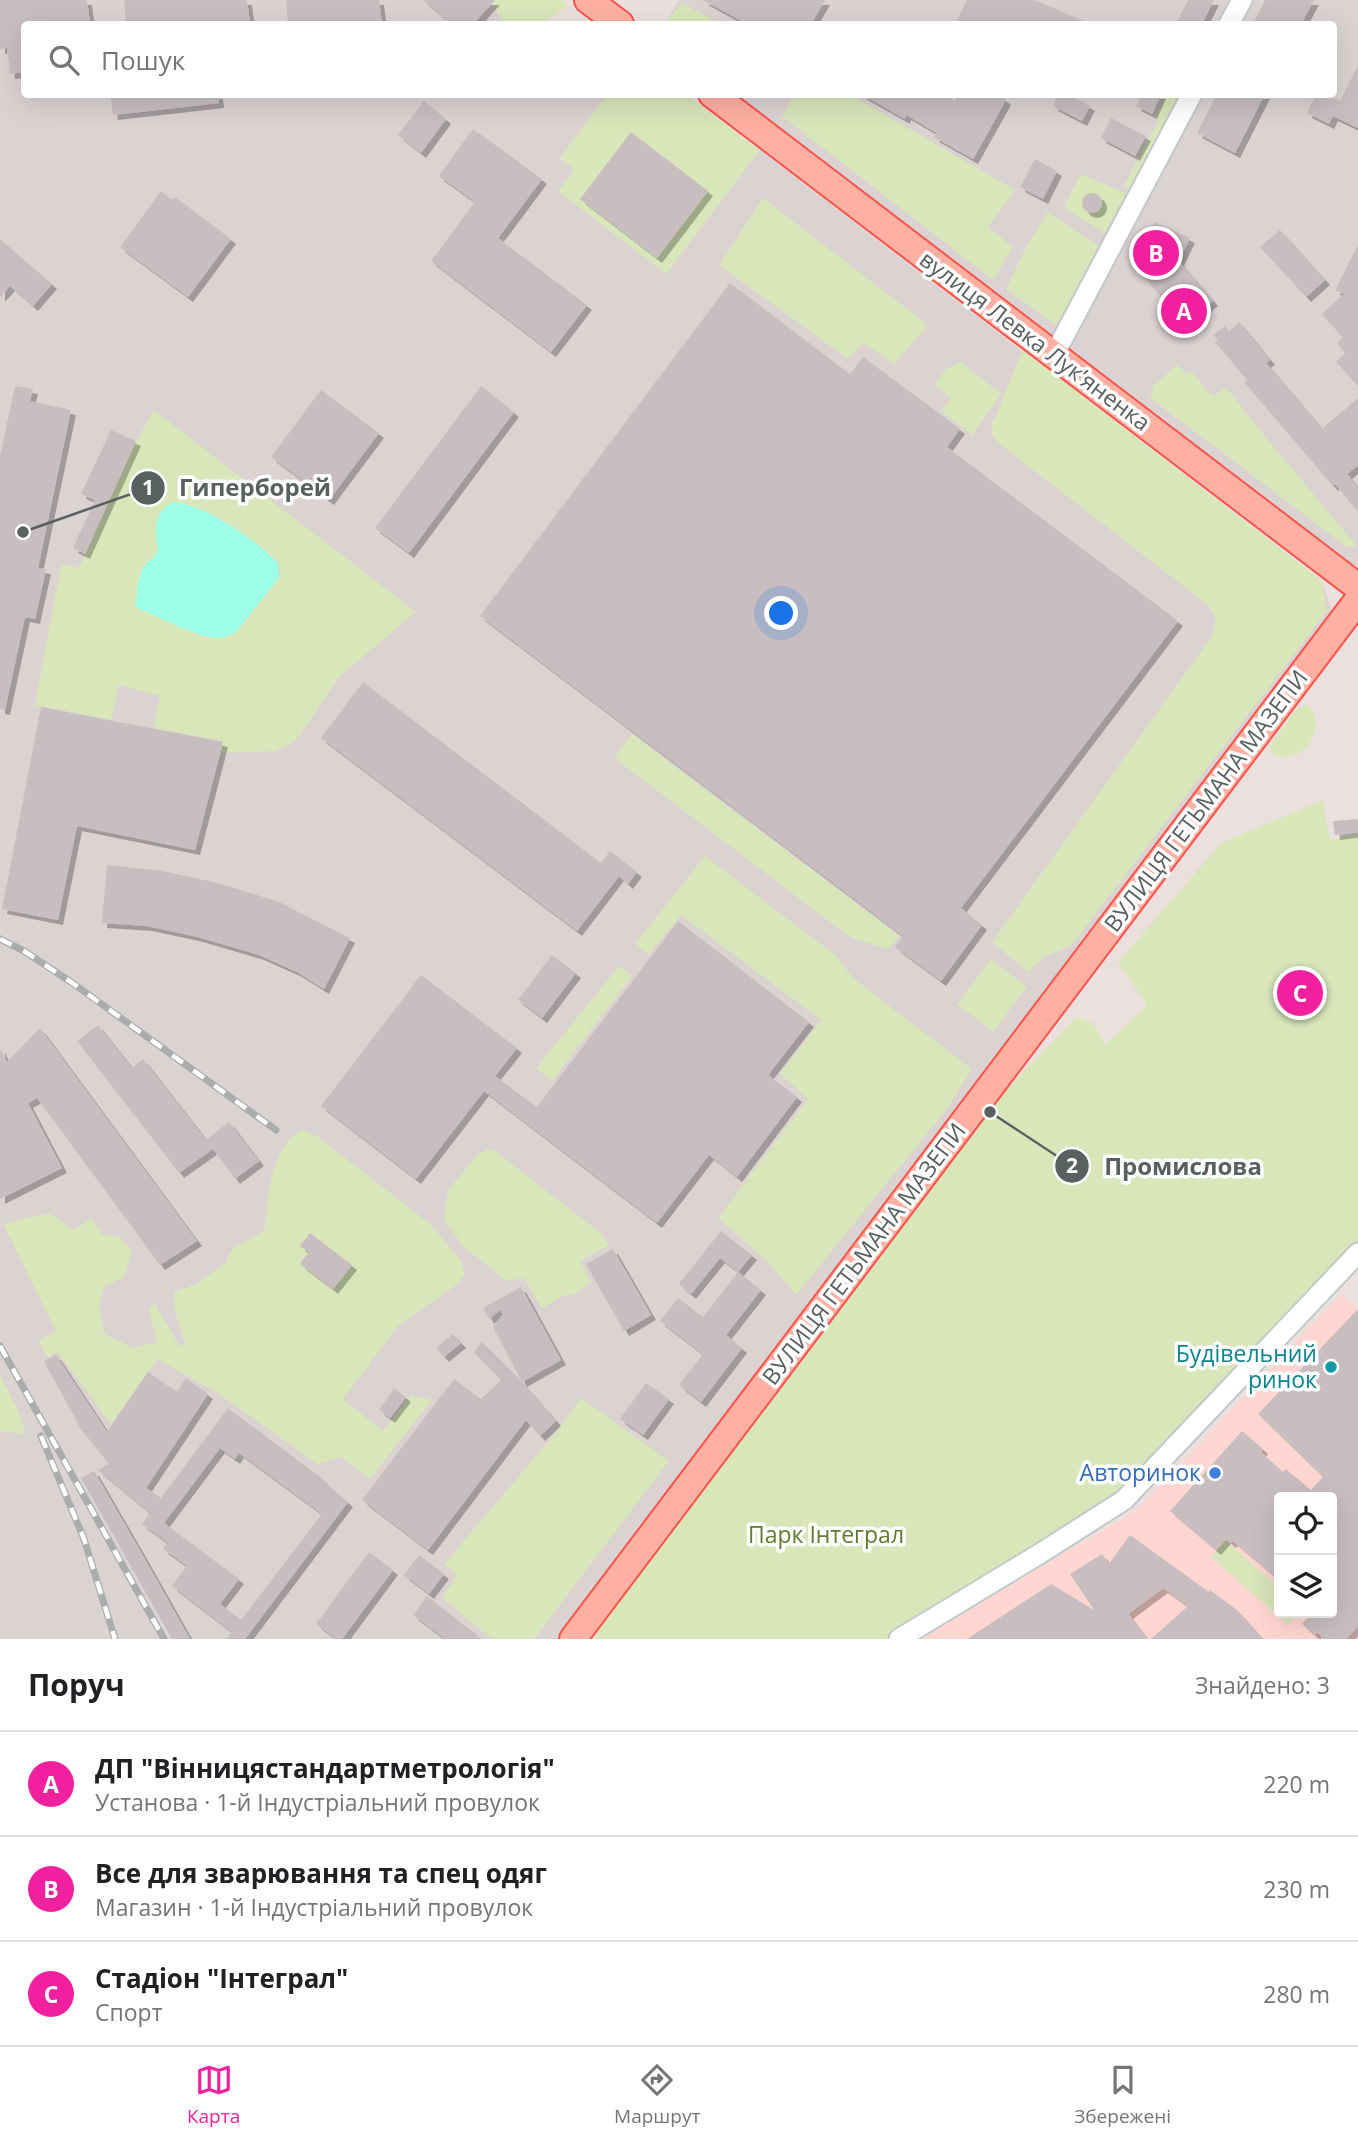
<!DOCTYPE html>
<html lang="uk">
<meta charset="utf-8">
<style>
:root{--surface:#fff;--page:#f6f6f6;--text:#202124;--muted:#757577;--line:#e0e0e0;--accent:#f1209e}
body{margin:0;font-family:"Open Sans",sans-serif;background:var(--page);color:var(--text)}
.controls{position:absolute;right:21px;bottom:21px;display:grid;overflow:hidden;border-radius:7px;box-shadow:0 7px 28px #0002}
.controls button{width:63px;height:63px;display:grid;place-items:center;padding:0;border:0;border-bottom:2px solid var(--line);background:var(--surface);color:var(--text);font:35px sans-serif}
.you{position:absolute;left:782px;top:614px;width:24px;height:24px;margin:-18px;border:5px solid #fff;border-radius:50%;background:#1a73e8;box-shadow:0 0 0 10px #1a73e833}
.badge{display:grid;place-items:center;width:46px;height:46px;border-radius:50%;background:var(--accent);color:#fff;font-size:23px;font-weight:700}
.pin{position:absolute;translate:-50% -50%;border:4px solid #fff;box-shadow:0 2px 7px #0006}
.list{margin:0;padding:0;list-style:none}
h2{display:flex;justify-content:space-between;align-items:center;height:91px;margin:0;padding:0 28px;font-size:30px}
h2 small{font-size:23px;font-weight:400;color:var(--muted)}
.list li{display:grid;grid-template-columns:46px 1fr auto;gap:21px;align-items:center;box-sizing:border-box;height:105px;padding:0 28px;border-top:2px solid var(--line)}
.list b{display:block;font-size:26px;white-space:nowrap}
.list p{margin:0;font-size:23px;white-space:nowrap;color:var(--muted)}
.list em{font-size:23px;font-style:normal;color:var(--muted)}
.icon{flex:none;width:38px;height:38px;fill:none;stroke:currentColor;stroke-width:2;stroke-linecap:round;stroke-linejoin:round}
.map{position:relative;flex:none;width:1358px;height:1639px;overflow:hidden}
.search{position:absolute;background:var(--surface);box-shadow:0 7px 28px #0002;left:21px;right:21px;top:21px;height:77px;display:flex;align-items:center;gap:18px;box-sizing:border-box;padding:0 24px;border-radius:7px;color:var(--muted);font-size:26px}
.sheet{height:406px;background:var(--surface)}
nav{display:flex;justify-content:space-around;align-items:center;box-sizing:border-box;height:98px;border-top:2px solid var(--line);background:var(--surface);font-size:19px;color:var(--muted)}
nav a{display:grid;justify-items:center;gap:4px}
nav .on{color:var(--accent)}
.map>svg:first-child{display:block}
</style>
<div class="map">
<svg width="1358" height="1639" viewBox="0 0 1358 1639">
<defs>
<filter id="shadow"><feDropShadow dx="5" dy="5" stdDeviation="0" flood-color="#0004"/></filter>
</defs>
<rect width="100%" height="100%" fill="#ece0df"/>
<path fill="#ffd6d2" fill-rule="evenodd" d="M1341,1294L1358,1310V1639H918L1137,1510ZM1279,1497H1332V1613H1279Z"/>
<path fill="#dbd2d2" d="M0,0H490L505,24H24V94L607,95L560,158L575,170L666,274L760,150L1322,581L1333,614L557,1639H0Z
M679,0H1358V567L1349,562L736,95L1334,94V24H665Z"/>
<path fill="#d8e6ba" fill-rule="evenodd" d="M490,0H562L569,5L541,24H505Z
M682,3L721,24H665V22Z
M607,95H686L760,150L666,274L558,191L574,170L560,157Z
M794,95H851L1015,190L988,227L1013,247L993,280L782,116Z
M1167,95H1183L1130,191L1124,185L1159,120L1155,117Z
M1081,174L1126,193L1105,233L1065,209V204Z
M763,198L928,325L894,364L863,343L848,359L719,265Z
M1048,212L1100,247L1068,307L1055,325L1006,289L1025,249Z
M1023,350L1322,581L1327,611L1071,946L1045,956L1028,972L992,942L1212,636L1216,620L1209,606L997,442L992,434V424Z
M961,362L1001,394L972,435L941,411L951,398L934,385L946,369Z
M1178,364L1186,374L1191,371L1209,393L1215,395L1225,388L1232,394L1253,422L1356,545L1348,548L1141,391L1151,397L1153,386Z
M154,410L416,612L339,677L300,735L293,742L275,751L221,753L223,741L153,728L160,696L119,685L111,720L35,705L61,564L79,568L136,441ZM206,512L220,518L272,557L278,563L280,571L274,584L235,633L218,638Z
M1306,705C1330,716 1308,771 1272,754L1269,747L1296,709Z
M632,734L899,936L889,949L851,938L614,758Z
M1323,800L1330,840L1358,834V1253L1124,1500L897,1639H588L978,1119L1076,1017L1093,1023L1105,1044L1147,1005L1118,962L1221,843Z
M705,856L835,955L854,979L972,1069L947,1109L796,1295L766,1260L718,1218L808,1099L780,1074L821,1020L681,915L649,954L635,944Z
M991,959L1027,987L993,1032L957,1004Z
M619,966L632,976L552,1081L536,1068Z
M301,1130L317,1136L429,1223L461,1260L465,1274L458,1284L399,1325L343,1399L383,1431L411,1395L432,1400L370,1479L341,1457L317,1464L216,1392L158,1359L111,1424L57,1352L48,1357L38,1341L56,1331L3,1224L30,1217L51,1214L73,1230L91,1218L103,1235L119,1236L132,1251L124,1277L104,1287L99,1306L104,1333L133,1348L156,1342L149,1308L155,1304L179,1345H186L175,1314L174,1292L196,1284L225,1263L233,1248L264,1231C269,1197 269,1150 301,1130Z
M486,1150H494L602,1234L609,1245L580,1261L591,1282L575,1294L562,1296L542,1309L524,1278L506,1281L463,1246L444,1220L448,1190L479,1153Z
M0,1375L20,1414L26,1434L0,1431Z
M581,1398L669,1461L534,1639H492L442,1598L457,1575L444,1564L553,1436Z
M1226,1541L1279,1588V1613H1299L1288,1625L1211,1557Z"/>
<path fill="#9dffe7" d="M174,502C208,506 254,539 278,563L279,577L274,584L235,633C230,635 224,638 219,638C200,639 155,615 135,607C137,594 137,580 143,568C147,562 155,558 157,551C159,545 156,539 156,534C154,521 161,507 174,502Z"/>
<path fill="#c9bebf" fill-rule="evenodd" filter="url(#shadow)" d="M0,0H87L90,24H24V72L10,74L7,48L0,49Z
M124,0H247L250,24H126Z
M286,0H379L382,24H288Z
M423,0H495L473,24H450Z
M703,0H825L811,24H747Z
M967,0H1035L1090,24H955Z
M1188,0H1214L1202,24H1176Z
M1265,0H1314L1301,24H1253Z
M1358,65V128L1333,116L1329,124L1307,113L1316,94H1327L1340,101Z
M110,94H218L219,103L113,115Z
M861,94H945L955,101L959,94H998L1006,100L973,159L934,137L937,133L906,115L905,119Z
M1058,94H1068L1090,106L1082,121L1053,106Z
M1142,94H1161L1152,114L1136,106Z
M1217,94H1265L1235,153L1197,133Z
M424,101L446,119L421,153L398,135Z
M1111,118L1146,136L1135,156L1101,138Z
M473,129L542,179L498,238L587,305L551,352L431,261L475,202L439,176Z
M631,132L708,191L657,258L580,199Z
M1035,159L1057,171L1043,199L1020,187Z
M161,191L172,200L175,197L231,239L188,297L120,247Z
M1082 203a10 10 0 1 1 20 0a10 10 0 1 1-20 0Z
M1154,222L1190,238L1179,261L1213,301L1185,325L1134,265Z
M1280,230L1325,280L1306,297L1260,247Z
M0,239L52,284L33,306L10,286L0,297Z
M1358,245V386L1336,362L1345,353L1337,343L1343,338L1322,314L1344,294L1335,290Z
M730,283L850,374L863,357L960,429L947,447L1178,621L961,908L982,925L941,981L895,947L903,936L480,616Z
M1239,322L1270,360L1266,363L1322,429L1358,398V465L1347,474L1358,488V512L1335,484L1333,486L1244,382L1247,380L1215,342L1218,340L1213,335L1225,326L1229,331Z
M15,386L33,389L30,401L71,410L38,568L46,569L35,619L25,617L5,710L0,709V456Z
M481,386L514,412L409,553L375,528Z
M321,390L379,433L329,500L271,457Z
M111,430L136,441L85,554L73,548L95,500L81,494Z
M363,682L601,863L610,851L637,872L628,884L619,876L577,931L321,738Z
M41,707L223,742L195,850L77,826L58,920L2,909Z
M1358,819V832L1335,835L1333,821Z
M107,865L162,871L218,883L279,902L350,938L324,989L297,972L259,955L198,937L147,926L102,923Z
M678,921L809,1022L768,1075L797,1097L737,1177L709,1155L657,1223L484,1091L416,1179L321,1106L421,975L517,1048L495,1076L537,1107Z
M552,955L576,973L542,1018L518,1000Z
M98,1025L132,1068L143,1059L206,1140L229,1122L259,1161L235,1179L213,1149L179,1173L77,1041Z
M40,1028L197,1241L160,1265L37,1098L28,1103L62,1168L0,1199V1048L7,1062Z
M721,1231L752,1255L738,1272L720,1258L691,1294L679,1284Z
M310,1233L352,1265L333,1289L300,1264L309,1252L300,1246Z
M613,1249L651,1315L624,1331L586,1264Z
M738,1272L761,1290L726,1335L742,1348L701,1402L679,1385L703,1354L660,1321L678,1298L703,1317Z
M521,1287L561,1360L522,1382L493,1327L503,1314L500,1310L489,1319L483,1308Z
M1358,1309V1626L1346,1639H1324L1317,1632L1315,1635L1302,1624L1312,1613H1332V1497H1279V1580L1233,1541L1231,1543L1226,1539L1216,1550L1170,1511L1242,1431L1263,1449L1261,1452L1283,1472L1286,1469L1311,1490L1323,1477L1258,1414Z
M453,1334L461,1343L444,1357L436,1348Z
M482,1342L522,1382L556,1421L540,1436L526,1420L428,1550L362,1500L454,1379L481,1399L501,1380L474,1352Z
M56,1355L107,1432L148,1372L177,1392L186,1378L208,1394L146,1488L161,1498L228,1408L323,1479L322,1480L348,1502L245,1639H226L232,1632L172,1586L187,1566L163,1549L168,1543L142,1524L150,1513L98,1470L109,1464L81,1429L44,1361ZM220,1448L235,1459L239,1453L322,1514L241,1620L220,1604L239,1579L164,1523Z
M646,1383L669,1399L643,1435L620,1419Z
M394,1388L406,1397L390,1418L379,1410Z
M94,1471L138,1547L190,1639H172L81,1478Z
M1130,1535L1209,1592L1210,1590L1237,1610L1263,1639H1151L1188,1606L1163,1588L1128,1614L1147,1639H967L1051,1584L1094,1610L1070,1574L1102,1554L1109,1564Z
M369,1552L393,1570L342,1639H336L316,1624Z
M419,1555L444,1574L429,1594L404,1575Z
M427,1596L482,1639H445L413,1615Z"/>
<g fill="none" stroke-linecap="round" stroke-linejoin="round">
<g stroke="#c1c9c9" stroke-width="23">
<path id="minor" d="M1229,24L1242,0
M1054,355L1192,94
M899,1639L1041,1553L1124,1500L1358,1253"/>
</g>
<g stroke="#f8544d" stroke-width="30">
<path id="major" d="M588,0L620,24
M712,94L1358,587
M573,1639L1358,600"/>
</g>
<use href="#minor" stroke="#fff" stroke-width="19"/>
<use href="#major" stroke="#ffb0a2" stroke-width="26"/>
<g stroke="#abadac" stroke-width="7">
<path id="rail" d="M0,939L24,951L71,982L276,1130
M0,1346L164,1639
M41,1436L84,1539L115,1639"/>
</g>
<use href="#rail" stroke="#fff" stroke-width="4.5" stroke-dasharray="13" stroke-linecap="butt"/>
</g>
<circle fill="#0f9aa8" stroke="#fff" stroke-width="2.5" cx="1331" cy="1367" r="7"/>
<circle fill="#3f7fe0" stroke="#fff" stroke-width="2.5" cx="1215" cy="1473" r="7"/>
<g text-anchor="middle" stroke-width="7" stroke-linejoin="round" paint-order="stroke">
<g font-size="23" fill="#586160" stroke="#fff">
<text transform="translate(1035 341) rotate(37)" y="8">вулиця Левка Лукʼяненка</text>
<text transform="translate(1206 801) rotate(-53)" y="8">ВУЛИЦЯ ГЕТЬМАНА МАЗЕПИ</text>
<text transform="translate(864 1254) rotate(-53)" y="8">ВУЛИЦЯ ГЕТЬМАНА МАЗЕПИ</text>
</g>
<g font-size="23" fill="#0d838f" stroke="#fff" text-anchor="end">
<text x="1317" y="1362">Будівельний<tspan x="1317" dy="26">ринок</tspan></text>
</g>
<g font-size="23" fill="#366cbe" stroke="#fff" text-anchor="end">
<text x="1201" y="1481">Авторинок</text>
</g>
<g font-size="23" fill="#5f7c2e" stroke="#fff">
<text x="826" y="1543">Парк Інтеграл</text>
</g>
</g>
<path fill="none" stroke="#586160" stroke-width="2.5" d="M23 532L148 488M990 1112L1072 1166"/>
<g fill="#586160" stroke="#fff" stroke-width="2.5">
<circle cx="23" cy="532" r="7"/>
<circle cx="990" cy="1112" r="7"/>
<circle cx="148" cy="488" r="18"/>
<circle cx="1072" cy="1166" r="18"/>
</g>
<g font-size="21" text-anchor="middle" font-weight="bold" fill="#fff">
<text x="148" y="495">1</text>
<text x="1072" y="1173">2</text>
</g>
<g font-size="24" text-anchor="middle" font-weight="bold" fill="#586160" stroke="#fff" stroke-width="7" stroke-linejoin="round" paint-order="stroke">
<text x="255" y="496">Гиперборей</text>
<text x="1183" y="1175">Промислова</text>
</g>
</svg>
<div class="controls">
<button><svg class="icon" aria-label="locate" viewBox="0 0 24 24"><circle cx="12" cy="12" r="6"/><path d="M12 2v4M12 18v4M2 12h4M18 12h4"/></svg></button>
<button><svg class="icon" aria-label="layers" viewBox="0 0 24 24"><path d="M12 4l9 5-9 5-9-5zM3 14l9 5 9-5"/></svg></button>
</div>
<div class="you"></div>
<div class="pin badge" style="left:1184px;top:311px">A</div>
<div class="pin badge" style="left:1156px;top:253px">B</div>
<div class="pin badge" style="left:1300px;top:993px">C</div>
<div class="search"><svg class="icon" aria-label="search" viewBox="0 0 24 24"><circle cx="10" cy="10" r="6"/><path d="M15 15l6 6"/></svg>Пошук</div>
</div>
<section class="sheet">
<h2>Поруч<small>Знайдено: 3</small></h2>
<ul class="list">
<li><span class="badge">A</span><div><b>ДП &quot;Вінницястандартметрологія&quot;</b><p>Установа · 1-й Індустріальний провулок</p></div><em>220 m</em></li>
<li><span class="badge">B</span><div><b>Все для зварювання та спец одяг</b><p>Магазин · 1-й Індустріальний провулок</p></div><em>230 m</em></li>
<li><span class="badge">C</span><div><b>Стадіон &quot;Інтеграл&quot;</b><p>Спорт</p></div><em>280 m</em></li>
</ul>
</section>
<nav>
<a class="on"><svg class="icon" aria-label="map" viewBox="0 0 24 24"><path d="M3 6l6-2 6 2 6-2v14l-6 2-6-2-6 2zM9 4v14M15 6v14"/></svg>Карта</a>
<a><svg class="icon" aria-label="directions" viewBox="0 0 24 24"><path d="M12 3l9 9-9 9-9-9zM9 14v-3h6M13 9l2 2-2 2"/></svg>Маршрут</a>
<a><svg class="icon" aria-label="saved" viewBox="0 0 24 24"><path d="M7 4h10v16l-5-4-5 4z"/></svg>Збережені</a>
</nav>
